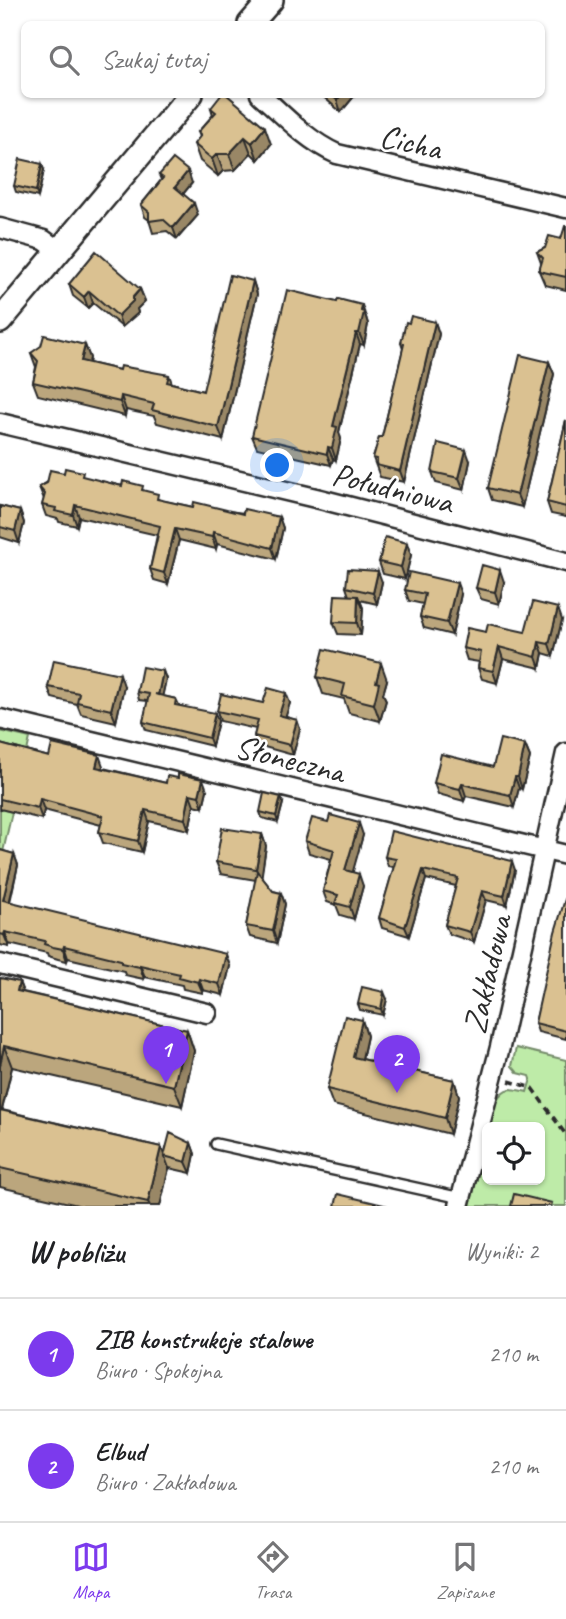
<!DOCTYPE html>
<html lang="pl">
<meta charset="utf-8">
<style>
:root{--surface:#fff;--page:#f6f6f6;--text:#202124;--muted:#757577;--line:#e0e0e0;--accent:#7c3aed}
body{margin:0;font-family:Caveat,sans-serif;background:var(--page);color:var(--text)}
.controls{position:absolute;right:21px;bottom:21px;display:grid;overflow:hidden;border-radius:10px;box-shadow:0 2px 5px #0004}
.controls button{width:63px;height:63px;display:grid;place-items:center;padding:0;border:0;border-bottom:2px solid var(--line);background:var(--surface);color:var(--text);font:35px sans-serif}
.you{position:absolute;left:278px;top:466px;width:24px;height:24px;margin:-18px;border:5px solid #fff;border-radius:50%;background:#1a73e8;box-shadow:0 0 0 10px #1a73e833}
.badge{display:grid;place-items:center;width:46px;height:46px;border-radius:50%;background:var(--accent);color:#fff;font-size:23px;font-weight:700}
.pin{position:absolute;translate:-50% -58px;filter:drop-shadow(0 2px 4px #0008)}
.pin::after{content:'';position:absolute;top:37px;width:24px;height:21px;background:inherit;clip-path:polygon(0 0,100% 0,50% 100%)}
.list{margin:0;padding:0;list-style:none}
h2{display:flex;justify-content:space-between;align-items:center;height:91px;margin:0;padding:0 28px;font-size:30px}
h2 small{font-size:23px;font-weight:400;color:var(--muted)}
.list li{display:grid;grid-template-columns:46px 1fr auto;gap:21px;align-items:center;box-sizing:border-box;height:112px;padding:0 28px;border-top:2px solid var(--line)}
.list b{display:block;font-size:26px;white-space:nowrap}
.list p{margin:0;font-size:23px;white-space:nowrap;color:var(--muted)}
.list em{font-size:23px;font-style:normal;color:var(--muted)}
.icon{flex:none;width:38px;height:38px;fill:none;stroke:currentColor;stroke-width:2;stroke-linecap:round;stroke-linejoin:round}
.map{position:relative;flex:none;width:566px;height:1206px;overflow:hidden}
.search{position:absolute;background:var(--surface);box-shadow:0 2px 5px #0004;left:21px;right:21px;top:21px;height:77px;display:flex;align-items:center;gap:18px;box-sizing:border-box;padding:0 24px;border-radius:10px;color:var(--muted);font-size:26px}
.sheet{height:315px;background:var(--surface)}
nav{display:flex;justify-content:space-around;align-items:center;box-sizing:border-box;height:98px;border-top:2px solid var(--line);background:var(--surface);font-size:19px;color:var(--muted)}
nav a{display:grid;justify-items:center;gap:4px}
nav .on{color:var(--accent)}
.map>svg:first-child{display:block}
</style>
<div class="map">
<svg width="566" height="1206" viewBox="0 0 566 1206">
<rect width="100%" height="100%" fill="#fff"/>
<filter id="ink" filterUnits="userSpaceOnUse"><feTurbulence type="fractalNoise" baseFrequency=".0143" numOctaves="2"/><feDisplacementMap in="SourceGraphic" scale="14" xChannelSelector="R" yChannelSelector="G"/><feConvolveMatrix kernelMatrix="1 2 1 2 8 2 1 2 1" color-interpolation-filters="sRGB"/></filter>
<g filter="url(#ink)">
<path fill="#beeba8" stroke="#748b6a" stroke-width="2" d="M0,731L30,738L26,756L0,754Z
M0,809L12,812L1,861H0Z
M516,1048L566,1060V1206H470L487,1135V1180H540V1127H489C492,1116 495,1091 510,1089C515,1089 522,1091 527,1092L531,1079L530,1076L518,1073L512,1066Z"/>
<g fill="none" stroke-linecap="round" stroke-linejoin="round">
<g stroke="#2b2b2b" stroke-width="14">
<path id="service" d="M216,1144L461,1198"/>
</g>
<g stroke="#2b2b2b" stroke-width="23">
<path id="minor" d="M260,94C284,116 308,141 337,154L566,208
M0,228L44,240L59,251
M0,423L320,499L566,562
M0,719L566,855
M0,964L207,1013
M459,1206L500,1047L566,753"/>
</g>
<g stroke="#2b2b2b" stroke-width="28">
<path id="tertiary" d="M250,24L271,0
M0,321L191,94"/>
</g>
<path stroke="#2b2b2b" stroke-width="3.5" stroke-dasharray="7 5" stroke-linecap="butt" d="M509,1081L532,1088L566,1135"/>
<use href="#service" stroke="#fff" stroke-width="9"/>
<use href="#minor" stroke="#fff" stroke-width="18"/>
<use href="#tertiary" stroke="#fff" stroke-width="23"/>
</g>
<path fill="#bba67d" stroke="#2b2b2b" stroke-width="2" d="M320,94H356L341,112Z
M211,108L271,144L258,160L251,153L235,170L223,171L218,176L200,161L194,144L200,137L198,132L213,115Z
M44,170L38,197L16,192L14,186Z
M159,175L192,183L183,194L198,215L177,239L167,231L153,233L149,220L145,217L141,205L161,180Z
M566,226V290L545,285L539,271L541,263L537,252L545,248L561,239Z
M253,281L257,294L223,440L157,423L154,416L126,410L125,416L38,395L33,382L36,367L31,353L85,345L90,358L89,363L119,370L169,375L172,383L203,391Z
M69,284L140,289L145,301L137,309L138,313L122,327L93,303L88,308L73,296Z
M366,317L368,324L364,345L360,344L339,432L341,439L336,460L333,459L331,465L257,448L252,436Z
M435,322L439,334L404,482L380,477L373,458L382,437L403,349L401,343L409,323Z
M549,362L554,374L522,507L492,500L488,488Z
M566,420V517L551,514L547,502Z
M470,461L464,490L436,483L432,472Z
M64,473L145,491L160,500L193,507L279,517L283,528L276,559L217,544L216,549L179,540L168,584L154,580L150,569L157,535L79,517L77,526L59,522L58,519L46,516L42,505L44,499L39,487Z
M0,506L20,511L24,523L19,543L0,537Z
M411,555L405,579L383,574L379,562Z
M382,582L377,604L360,600L363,608L361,635L338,634L333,622L349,596L346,587Z
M504,582L499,604L481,599L476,588Z
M405,590L461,594L452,635L424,628L420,617L423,604L409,601Z
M562,620L553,656L543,653L540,668L503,659L497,683L482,679L478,668L479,662L467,660L463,648L525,632Z
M163,671L166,679L162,696L176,699L179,705L218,721L212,746L146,730L143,722L148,701L139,700L137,692Z
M317,677L387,680L383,694L386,700L380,721L349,713L344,699L323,694Z
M124,686L116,722L81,714L77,704L52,698L48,687Z
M263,703H290L285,717L297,720L300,729L293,755L257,745L254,736L256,729L220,721L217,711Z
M0,744L49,757L103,766V768L166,783L207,790L203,807L194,805L189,830L149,821L142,852L103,843L99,832L101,825L44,810L42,819L0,809Z
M525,745L530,757L522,789L519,788L514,807L466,796L464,801L438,794L434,783L493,767Z
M283,803L278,822L262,818L260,812Z
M262,834L266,846L261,876L273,891L281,893L285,904L277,943L250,937L246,926L256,880L221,874L216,862Z
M363,835L352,872L363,886L354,919L340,915L336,905L327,902L323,891L331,859L309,853L305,841Z
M0,850L14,854L18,865L10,902L230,966L223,995L203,990V993L183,989L182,985L145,977L144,979L134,977L125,975L124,971L68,958L67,961L58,959L48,956L47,953L9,944V947L0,945Z
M385,857L515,870L507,905L486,900L474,942L449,934L445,925L456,886L426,879L409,936L382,928L379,918L394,867L388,866Z
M566,896V1039L538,1032L535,1023Z
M0,978L19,982L23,992L187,1030L194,1051L182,1106L12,1067L2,1110L161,1147L164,1156L191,1143L195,1154L191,1173L169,1168L160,1206H82L0,1187Z
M387,999L383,1015L360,1010L358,1004Z
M362,1020L367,1036L362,1059L454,1080L459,1096L450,1134L333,1105L327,1089Z"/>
<path fill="#998766" stroke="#2b2b2b" stroke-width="2" d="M342,94H356L341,112L337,100Z
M265,127L271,144L258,160L252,143Z
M245,137L251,153L235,170L229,154Z
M217,154L223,171L218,176L212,159Z
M42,164L44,170L38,197L36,191Z
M188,171L192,183L179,199L175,187Z
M194,203L198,215L177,239L173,228Z
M253,281L257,294L223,440L218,427Z
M140,289L145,301L137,309L138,313L122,327L118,316Z
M89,291L93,303L88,308L84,297Z
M362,305L368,324L364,345L359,333L361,311Z
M435,322L439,334L404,482L400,471Z
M356,333L360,344L339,432L341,439L336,460L332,448L333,426Z
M85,345L90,358L86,374L81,361Z
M549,362L554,374L522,507L517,495Z
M121,396L126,410L125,416L120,402Z
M328,447L333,459L331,465L327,454Z
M466,450L470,461L464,490L459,478Z
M75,505L79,517L77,526L73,515Z
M20,511L24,523L19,543L15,531Z
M279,517L283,528L276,559L272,548Z
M175,529L179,540L168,584L164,573Z
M213,532L217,544L216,549L212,537Z
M407,543L411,555L405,579L401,567Z
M500,570L504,582L499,604L495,592Z
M378,571L382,582L377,604L373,593Z
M457,583L461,594L452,635L447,623Z
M358,596L363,608L361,635L357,623Z
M558,608L562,620L553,656L549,644Z
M539,642L543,653L540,668L536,657Z
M499,647L503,659L497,683L493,671Z
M381,663L387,680L383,694L386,700L380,721L374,704L376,682Z
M163,671L166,679L161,703L158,695Z
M120,674L124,686L116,722L111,710Z
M286,693L290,703L283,725L279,715Z
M215,713L218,721L212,746L209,738Z
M297,720L300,729L293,755L290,745Z
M525,745L530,757L522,789L518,777Z
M99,755L103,766L100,778L96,767Z
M515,777L519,788L514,807L510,795Z
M203,779L207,790L203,807L199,796Z
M462,784L466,796L464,801L460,789Z
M190,794L194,805L189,830L185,819Z
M281,797L283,803L278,822L276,816Z
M40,799L44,810L42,819L38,808Z
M145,810L149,821L142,852L138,841Z
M359,823L363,835L350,882L345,870Z
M262,834L266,846L261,880L256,869Z
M14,854L18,865L7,912L3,900Z
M512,861L515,870L507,905L504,896Z
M423,870L426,879L409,936L405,927Z
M359,874L363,886L354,919L350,907Z
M482,891L486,900L474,942L470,932Z
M281,893L285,904L277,943L273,931Z
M5,932L9,944V947L4,935Z
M64,946L68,958L67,961L63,949Z
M226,954L230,966L223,995L219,984Z
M140,965L145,977L144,979L140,967Z
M199,979L203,990V993L198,982Z
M19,982L27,1003L17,991Z
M384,992L387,999L383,1015L381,1009Z
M362,1020L367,1036L359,1072L353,1057Z
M187,1030L194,1051L182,1106L174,1086Z
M4,1046L12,1067L0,1118V1065Z
M454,1080L459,1096L450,1134L445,1118Z
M191,1143L195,1154L191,1173L186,1162Z
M161,1147L169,1168L160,1206H150L148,1202Z"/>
<path fill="#dac191" stroke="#2b2b2b" stroke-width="2" d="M222,94H226L265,127L252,143L245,137L229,154H217L212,159L194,144L201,135L198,132L216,112L211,108Z
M330,94H342L337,100Z
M20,159L42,164L36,191L14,186Z
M173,159L188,171L175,187L194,203L173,228L163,219L149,221V212L141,205L163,178L159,175Z
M565,226H566V277L539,271L543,258L537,252L545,248L549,236L561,239Z
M96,251L140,289L133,297V301L118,316L89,291L84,297L69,284Z
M230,275L253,281L218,427L152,410L154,404L121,396L120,402L33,382L38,361L31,353L41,346L44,335L85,345L81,361L119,370L120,366L169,375L167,382L203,391Z
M287,290L337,302L338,299L362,305L361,311L364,312L359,333H356L333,426L337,427L332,448L328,447L327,454L252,436Z
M411,316L435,322L400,471L376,465L377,459L373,458L379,437H382L404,344L401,343L406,322L409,323Z
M520,355L549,362L517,495L488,488Z
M566,420V507L547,502Z
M438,443L466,450L459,478L432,472Z
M65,468L83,472L82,476L122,486L123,481L143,486L142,490L158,494L157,499L193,507L194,502L243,514L244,509L279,517L272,548L213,532L212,537L175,529L164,573L150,569L160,526L75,505L73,515L55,511L56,508L42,505L45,494L39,487L47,483L50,470L64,473Z
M0,506L20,511L15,531L0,527Z
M385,537L407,543L401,567L379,562Z
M482,565L500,570L495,592L476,588Z
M348,569L378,571L373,593L346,587Z
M409,572L457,583L447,623L420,617L425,594L405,590Z
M335,595L358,596L357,623L333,622Z
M533,602L558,608L549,644L539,642L536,657L499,647L493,671L478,668L481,652L463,648L467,628L486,632L488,624L525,632Z
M324,649L381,663L376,682L379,683L374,704L342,696L345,684L317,677Z
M54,660L120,674L111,710L77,702L79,693L48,687Z
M142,667L163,671L158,695L155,694L176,699L175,705L215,713L209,738L143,722L149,694L137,692Z
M268,688L286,693L279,715L297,720L290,745L254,736L258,720L217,711L221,694L263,703Z
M500,739L525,745L518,777H515L510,795L462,784L460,789L434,783L441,754L493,767Z
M0,744L49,757L52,744L99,755L96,767L166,783L167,776L178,778V774L203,779L199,796L190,794L185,819L145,810L138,841L99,832L103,816L40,799L38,808L0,799Z
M264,793L281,797L276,816L260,812Z
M330,815L359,823L345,870L359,874L350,907L335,903L338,895L323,891L334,850L305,841L312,818L328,822Z
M222,828L262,834L256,869L216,862Z
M391,831L512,861L504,896L482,891L470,932L445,925L458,878L423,870L405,927L379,918L396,859L385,857Z
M0,850L14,854L3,900L226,954L219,984L199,979L198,982L179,977L180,974L140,965V967L130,965L121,963V960L64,946L63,949L53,947L44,944L45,941L5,932L4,935L0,934Z
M257,871L273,891L281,893L273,931L246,926Z
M566,896V1031L535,1023L555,932Z
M0,978L19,982L17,991L187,1030L174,1086L4,1046L0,1065Z
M362,987L384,992L381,1009L358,1004Z
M345,1016L362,1020L353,1057L454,1080L445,1118L327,1089Z
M0,1110L161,1147L148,1202L0,1168Z
M170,1133L191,1143L186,1162L164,1156Z
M338,1194L388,1206H335Z
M514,1194L552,1203L551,1206H511Z"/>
</g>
<g text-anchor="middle" stroke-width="5" stroke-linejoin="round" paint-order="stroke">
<g font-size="33" fill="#2b2b2b" stroke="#fff">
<text transform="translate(411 141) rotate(13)" y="12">Cicha</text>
<text transform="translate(393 487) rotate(14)" y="12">Południowa</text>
<text transform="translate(290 758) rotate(14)" y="12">Słoneczna</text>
<text transform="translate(486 974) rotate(-77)" y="12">Zakładowa</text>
</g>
</g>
</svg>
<div class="controls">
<button><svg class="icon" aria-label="locate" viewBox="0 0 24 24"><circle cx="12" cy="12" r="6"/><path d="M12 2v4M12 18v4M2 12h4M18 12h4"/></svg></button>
</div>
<div class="you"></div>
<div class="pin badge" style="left:166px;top:1084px">1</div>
<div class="pin badge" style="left:397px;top:1093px">2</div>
<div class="search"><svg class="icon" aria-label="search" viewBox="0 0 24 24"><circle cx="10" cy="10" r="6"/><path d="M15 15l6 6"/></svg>Szukaj tutaj</div>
</div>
<section class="sheet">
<h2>W pobliżu<small>Wyniki: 2</small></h2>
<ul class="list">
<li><span class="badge">1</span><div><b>ZIB konstrukcje stalowe</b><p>Biuro · Spokojna</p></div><em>210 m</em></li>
<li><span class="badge">2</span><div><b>Elbud</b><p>Biuro · Zakładowa</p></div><em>210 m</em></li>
</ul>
</section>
<nav>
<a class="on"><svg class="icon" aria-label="map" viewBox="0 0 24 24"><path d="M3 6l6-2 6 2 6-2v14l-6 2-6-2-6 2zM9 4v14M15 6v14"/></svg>Mapa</a>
<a><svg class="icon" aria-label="directions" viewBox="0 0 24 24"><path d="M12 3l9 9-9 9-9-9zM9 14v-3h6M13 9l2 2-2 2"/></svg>Trasa</a>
<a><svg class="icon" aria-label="saved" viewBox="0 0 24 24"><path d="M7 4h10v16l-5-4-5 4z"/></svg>Zapisane</a>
</nav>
